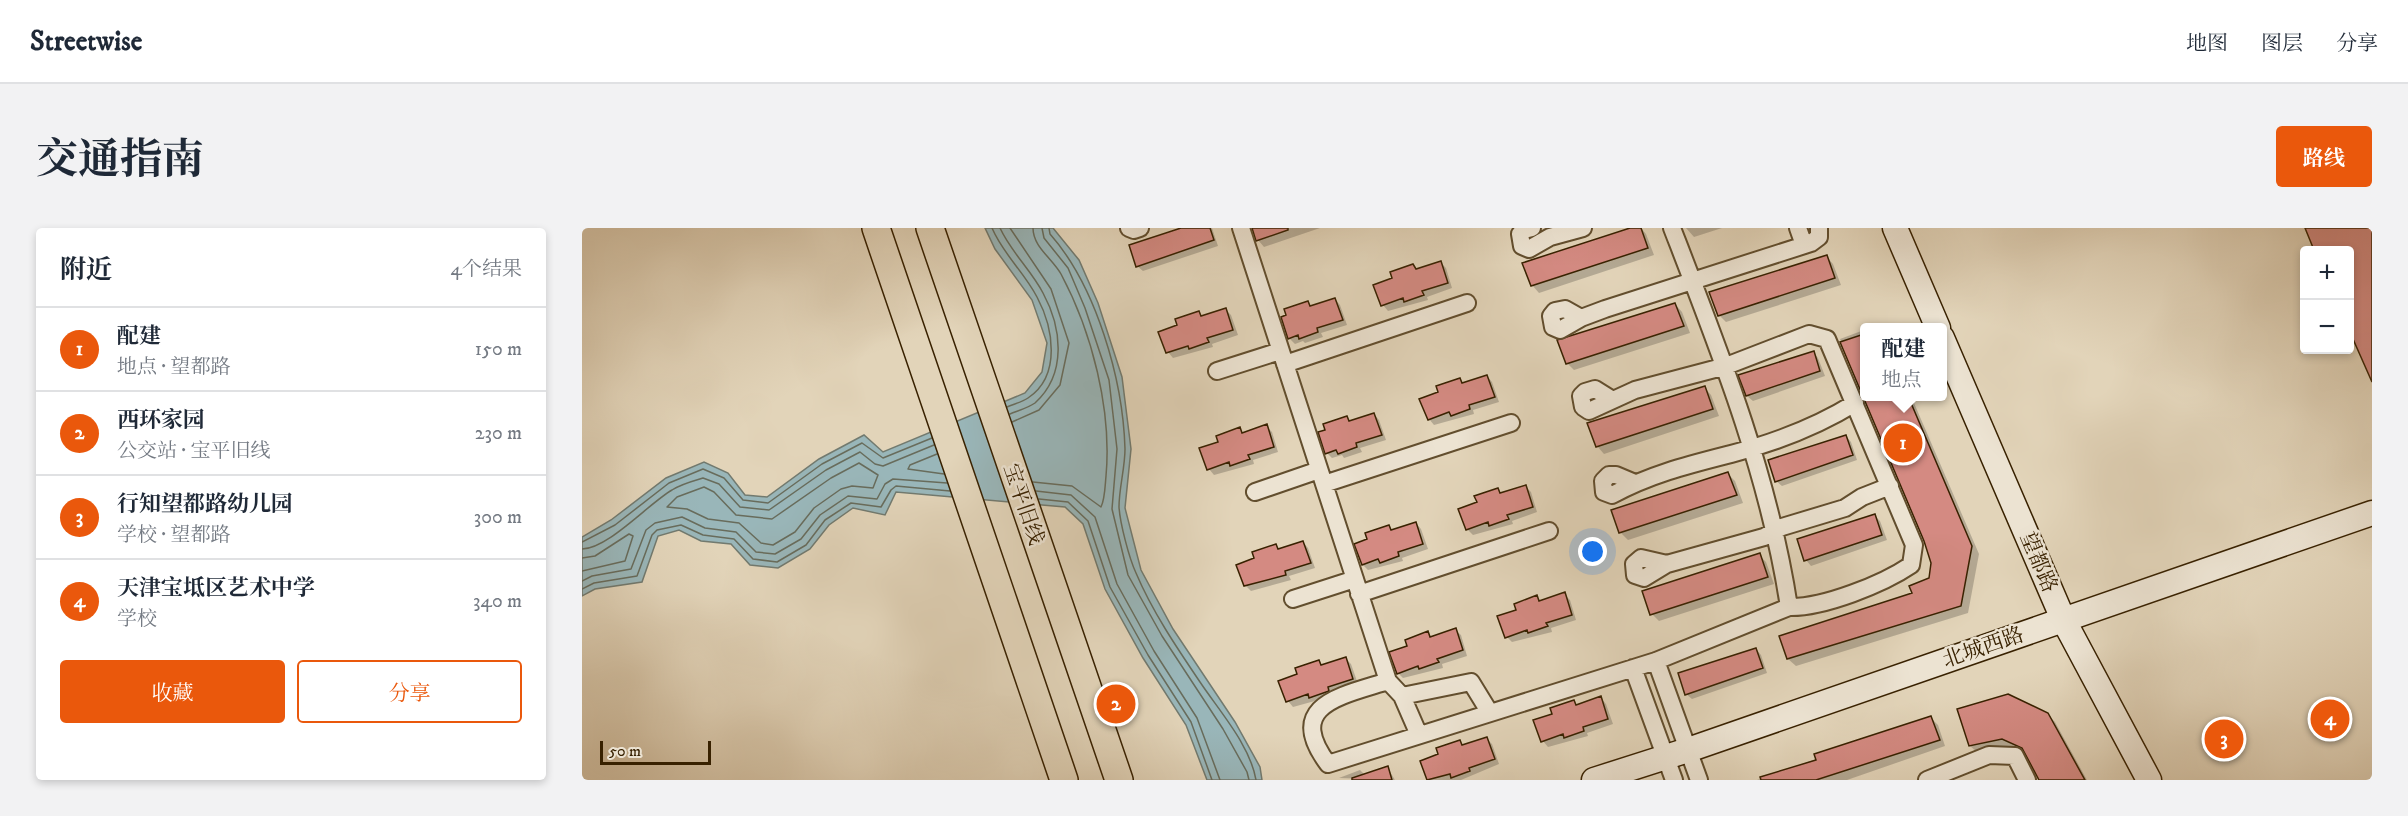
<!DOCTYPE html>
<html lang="zh">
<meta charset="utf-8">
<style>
:root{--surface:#fff;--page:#f2f2f3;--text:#1f2937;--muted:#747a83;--line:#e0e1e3;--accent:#ea580c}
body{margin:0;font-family:"IM FELL DW Pica","Noto Serif SC",serif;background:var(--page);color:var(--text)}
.controls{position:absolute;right:18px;top:18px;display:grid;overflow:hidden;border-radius:6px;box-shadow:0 3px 9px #0003}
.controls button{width:54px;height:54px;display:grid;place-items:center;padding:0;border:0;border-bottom:2px solid var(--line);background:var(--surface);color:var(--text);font:30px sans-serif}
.scale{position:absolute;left:18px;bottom:15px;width:111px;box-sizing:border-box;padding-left:6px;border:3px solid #382100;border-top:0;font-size:16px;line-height:21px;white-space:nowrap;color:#382100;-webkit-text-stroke:4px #ece3d2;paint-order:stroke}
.you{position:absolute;left:1011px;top:324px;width:21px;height:21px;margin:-15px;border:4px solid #fff;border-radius:50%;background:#1a73e8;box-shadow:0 0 0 9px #1a73e833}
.badge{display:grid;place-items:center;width:39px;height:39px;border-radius:50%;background:var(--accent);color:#fff;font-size:20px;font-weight:700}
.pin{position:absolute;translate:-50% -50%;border:3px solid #fff;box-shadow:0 2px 6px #0006}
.popup{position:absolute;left:1278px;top:95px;width:87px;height:78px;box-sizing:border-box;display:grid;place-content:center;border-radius:6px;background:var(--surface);filter:drop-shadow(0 2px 4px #0005);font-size:20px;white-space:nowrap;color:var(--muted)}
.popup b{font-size:22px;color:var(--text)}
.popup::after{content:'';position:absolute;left:50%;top:100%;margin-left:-12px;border:12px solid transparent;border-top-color:var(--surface)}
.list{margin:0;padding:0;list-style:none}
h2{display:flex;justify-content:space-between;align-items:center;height:78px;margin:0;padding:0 24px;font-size:26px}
h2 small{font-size:20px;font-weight:400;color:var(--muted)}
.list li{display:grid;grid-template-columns:39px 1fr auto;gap:18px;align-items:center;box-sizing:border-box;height:84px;padding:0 24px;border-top:2px solid var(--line)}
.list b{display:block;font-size:22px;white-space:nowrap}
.list p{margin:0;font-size:20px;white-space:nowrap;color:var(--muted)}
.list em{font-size:20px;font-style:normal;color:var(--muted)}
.actions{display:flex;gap:12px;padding:18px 24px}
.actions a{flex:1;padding:14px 0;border:2px solid var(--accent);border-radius:6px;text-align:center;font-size:21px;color:var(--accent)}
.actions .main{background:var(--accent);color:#fff}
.map{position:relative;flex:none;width:1790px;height:552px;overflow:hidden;border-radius:6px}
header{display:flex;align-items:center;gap:36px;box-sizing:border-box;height:84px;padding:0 30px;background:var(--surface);border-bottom:2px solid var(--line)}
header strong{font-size:28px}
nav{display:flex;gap:33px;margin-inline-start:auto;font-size:21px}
.intro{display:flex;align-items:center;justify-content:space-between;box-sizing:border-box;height:144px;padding:0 36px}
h1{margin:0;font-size:42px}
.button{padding:15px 27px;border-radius:6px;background:var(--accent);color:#fff;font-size:21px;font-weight:700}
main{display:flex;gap:36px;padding:0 36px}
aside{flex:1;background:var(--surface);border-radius:6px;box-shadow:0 3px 9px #0003}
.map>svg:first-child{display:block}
</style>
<header>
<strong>Streetwise</strong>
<nav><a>地图</a><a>图层</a><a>分享</a></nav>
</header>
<div class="intro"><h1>交通指南</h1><a class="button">路线</a></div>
<main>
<aside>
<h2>附近<small>4个结果</small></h2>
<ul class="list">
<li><span class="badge">1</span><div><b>配建</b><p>地点 · 望都路</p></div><em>150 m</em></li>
<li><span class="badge">2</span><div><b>西环家园</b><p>公交站 · 宝平旧线</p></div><em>230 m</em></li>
<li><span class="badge">3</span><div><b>行知望都路幼儿园</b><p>学校 · 望都路</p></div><em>300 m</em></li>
<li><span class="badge">4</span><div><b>天津宝坻区艺术中学</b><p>学校</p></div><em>340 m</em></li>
</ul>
<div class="actions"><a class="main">收藏</a><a>分享</a></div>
</aside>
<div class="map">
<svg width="1790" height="552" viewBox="0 0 1790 552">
<rect width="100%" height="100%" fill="#e2d4b9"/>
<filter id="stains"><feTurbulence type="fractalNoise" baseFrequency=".00333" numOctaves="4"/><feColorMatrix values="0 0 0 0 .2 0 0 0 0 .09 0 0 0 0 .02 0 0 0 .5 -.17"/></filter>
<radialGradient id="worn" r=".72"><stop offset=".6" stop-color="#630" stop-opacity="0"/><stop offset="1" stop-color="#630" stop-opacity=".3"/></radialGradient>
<path fill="#99b6b9" stroke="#727a6f" stroke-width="1.5" d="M403,0H471L497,32L516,75L540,149L549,221L543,280L559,342L591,401L653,494L678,539L680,552H625L604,497L561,430L523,361L501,296L483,279L314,264L303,287L271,280L247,297L228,321L196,340L168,337L149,316L119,313L97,302L76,308L60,354L13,361L0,368V309L29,292L84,250L122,234L146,245L163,267L185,269L237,231L282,207L301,224L443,165L460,144L465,115L450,72L413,21Z"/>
<path fill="#0003" d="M604,0H630L636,18L561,43L555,38Z
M670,0H738L682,19L676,12Z
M1053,0H1059L1064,6L1072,27L957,65L950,57Z
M1104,0H1140L1112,9Z
M1244,28L1251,36L1259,57L1144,94L1137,87Z
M858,34L864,40L870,60L845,69L846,72L806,83L801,77L793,58L812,51L831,38L836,42Z
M753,71L758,77L765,97L739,105L741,109L723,115L721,113L713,116L707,110L726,74L730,79Z
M1093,76L1100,84L1108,105L992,142L985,135Z
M644,82L649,87L656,107L630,116L631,119L591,130L586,124L597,98L616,84L621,89Z
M1282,102V168L1258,111Z
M1231,124L1236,130L1243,148L1171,173L1165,168L1158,148Z
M905,148L910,154L917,174L891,182L892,186L852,197L847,191L858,165L878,151L882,156Z
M1122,159L1129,167L1137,188L1022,226L1015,218Z
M1282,168H1329L1397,326L1386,385L1214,438L1206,431L1198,409L1332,366L1348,352L1351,335L1343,312Z
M792,186L797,192L804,212L778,220L780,224L762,230L760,227L750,230L745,225L765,189L769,194Z
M684,198L690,204L696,224L671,232L672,236L632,247L627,241L638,215L657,201L662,206Z
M1264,208L1269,214L1275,232L1200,258L1194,253Z
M1146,246L1153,253L1161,275L1046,312L1039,305L1031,283Z
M943,258L949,264L955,284L930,293L931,296L891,307L885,301L896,275L916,262L920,266Z
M1293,288L1298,293L1305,312L1229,338L1224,332Z
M834,295L839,301L846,321L820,330L821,333L786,342L781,337L787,312L807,298L811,303Z
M721,314L726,320L733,340L707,348L709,352L669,363L663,357L674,331L694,317L698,322Z
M1177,327L1184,334L1192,356L1077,393L1070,386Z
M982,366L988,372L994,392L969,400L970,404L930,414L925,409L936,382L955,369L960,374Z
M873,402L879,407L885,428L860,436L861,440L821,450L816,445L846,405L851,410Z
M1174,421L1179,427L1185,445L1110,471L1104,466Z
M763,430L769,436L776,456L751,468L711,479L706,473L717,447L736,433L741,438Z
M1019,470L1024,476L1031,496L1005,505L1006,508L966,519L961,513L972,487L991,473L996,478Z
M1465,486L1473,494L1505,552H1459L1446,527L1428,518L1396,525L1388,518Z
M1349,490L1356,497L1363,518L1265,552H1175Z
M905,511L910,516L917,536L879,552H847L840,534L858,527L878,514L882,518Z
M805,539L813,552L757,550L778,542L783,547Z"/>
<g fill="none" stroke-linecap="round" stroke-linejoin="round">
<path stroke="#686c5c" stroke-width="1.5" d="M410,0C421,26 442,44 455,69C471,99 480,147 446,170C440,174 432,176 425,179
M418,0C429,24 449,42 461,65C480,100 485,146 453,175C446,180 435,183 428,186
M428,0L469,61L487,115L478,157L457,182L430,194
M451,0C451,19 470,30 479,46C510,104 530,182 524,248C523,258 523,271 519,279L490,258L451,254
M460,0L462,10L486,40L503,80L527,152L535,221L530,281L546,347L580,408L641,501L665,544L667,552
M467,0L468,6C514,58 541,151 543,221C543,240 537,260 537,279C538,295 547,330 554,345C570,383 595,420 618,454C638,484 668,517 674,552
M355,226L328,237L326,241L362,246
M277,235L296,247L291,260L270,258L259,261L232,280L213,304L191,317L179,315L157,295L126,291L105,281L85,279L95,269L122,259L132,264L154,287L190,291L249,250Z
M454,263L489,267L513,289L535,356L572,423L615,490L638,552
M457,271L486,274L506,293L528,359L566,427L609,494L630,552
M0,314L33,297L87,255L121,241L142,250L161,272L186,275L240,236L280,215L301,230L350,210
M0,321C27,320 66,276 90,262C99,256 111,253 121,250L137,256L158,279L187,282L244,242L278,224L293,236L301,238L352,217
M0,330L13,328L47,306L51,308L43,333L0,343
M0,353L10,348L49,341L64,302L73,295L100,289L123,300L154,304L174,324L193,326L219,311L238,287L266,268L295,271L303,256L311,251L365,255
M0,361L12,355L55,348L70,307L75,302L99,297L121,307L152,311L171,331L195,334L224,317L243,292L269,275L299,279L309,262L314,258L368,263"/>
</g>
<path fill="#d48a82" stroke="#382100" stroke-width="1.5" d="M599,0H628L632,12L554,39L547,17Z
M670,0H706V2L674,13Z
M1048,0H1059L1066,20L949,58L940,35Z
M1723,0H1790V154L1767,102V22H1732Z
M1245,27L1253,50L1136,88L1127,64Z
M859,33L866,55L840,63L842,67L822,74L821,70L799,78L791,57L810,50L808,44L831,36L834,41Z
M753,70L761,92L735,100L736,104L717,111L716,107L706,111L699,89L704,87L702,81L726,73L728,78Z
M1093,75L1102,98L984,136L975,112Z
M644,80L651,102L625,110L627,114L607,121L606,118L584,125L576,104L595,97L593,91L617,83L619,88Z
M1282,106V168H1326L1390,318L1379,378L1205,431L1197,408L1330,365L1327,358L1347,350L1349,335L1342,313L1258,114Z
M1232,123L1238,143L1164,168L1156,147Z
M905,147L913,169L887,177L888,181L869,188L867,184L846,192L837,171L856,164L854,158L878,150L880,155Z
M1123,158L1131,181L1014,219L1005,195Z
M792,185L800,207L774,215L775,219L756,226L754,222L743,226L736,204L743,202L741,196L765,188L767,193Z
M685,196L692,219L666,227L668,231L648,238L647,234L625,242L617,220L636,214L634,208L658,199L660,205Z
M1264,207L1271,227L1193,254L1186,232Z
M1146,244L1155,267L1037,305L1029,282Z
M944,257L951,279L925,287L927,291L907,298L906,294L884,302L876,281L895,274L892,268L916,260L918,265Z
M1293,286L1300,307L1222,333L1215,311Z
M834,294L841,316L816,324L817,328L798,335L796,331L780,337L772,316L785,311L783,305L807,297L809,302Z
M721,313L729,335L703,343L704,347L662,358L654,337L672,330L670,324L694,316L696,321Z
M1178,325L1186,349L1068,387L1060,363Z
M983,364L990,387L964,395L966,398L946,405L945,402L923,410L915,388L934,382L932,376L955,367L957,373Z
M874,400L881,422L855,431L857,434L837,441L836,438L815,446L807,424L825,418L823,412L846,403L848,409Z
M1174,420L1181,440L1103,467L1096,445Z
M764,429L771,451L746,459L747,463L727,470L726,466L704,474L696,453L715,446L713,440L737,432L739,437Z
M1426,466L1466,485L1503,552H1457L1440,520L1420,511L1387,518L1375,481Z
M1019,468L1026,491L1001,499L1002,503L982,510L981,506L959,514L951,492L970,486L968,480L992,472L994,477Z
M1349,488L1358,512L1234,552H1179L1178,549L1234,532L1232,526Z
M905,509L913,531L887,540L888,543L869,550L868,546L845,552L838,533L856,526L854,520L878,512L880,517Z
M806,538L810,552H770V550Z"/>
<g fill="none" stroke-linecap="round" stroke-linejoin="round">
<g stroke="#624e2e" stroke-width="20">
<path id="street" d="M547,0L552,2L558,0
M659,0L806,453
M950,0L942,2L938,6L940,18L947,21L968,9L1001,0
M1216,0L1222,17
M999,90L983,81L973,83L969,88L971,99L978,102L999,90L1023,81L1229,15L1237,9V0
M703,136L885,75
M635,143L698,123
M1029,171L1013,161L1003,164L999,168L1001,179L1007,183L1053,162L1144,138L1227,106L1245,111L1332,317L1329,337C1301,356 1241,380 1207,379
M1053,255L1034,247H1027L1021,253L1022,264L1030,267C1069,246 1106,237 1149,226C1191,215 1236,198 1273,175
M742,256L929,195
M673,264L737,242
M1085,336L1059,330L1052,336L1053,347L1062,350L1085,336L1182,309L1200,299L1263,280L1280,269L1308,258
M777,366L967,303
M711,371L773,351
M1074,433L1117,552
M1051,440L1092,552
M820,468L889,454L908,485
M837,507L820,468L806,453C759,468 702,477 746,536L1074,433L1207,379C1187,247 1138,124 1090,0
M1345,552L1407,527L1433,528L1445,552"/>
</g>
<g stroke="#382100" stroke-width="27">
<path id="secondary" d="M1313,0L1356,100
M1360,110L1481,391L1567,552
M1012,552L1106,522L1790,285"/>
</g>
<g stroke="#382100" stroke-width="30">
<path id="primary" d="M294,0L482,552
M348,0L537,552"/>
</g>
<use href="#street" stroke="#ece3d2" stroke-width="16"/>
<use href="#secondary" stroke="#ece3d2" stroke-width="24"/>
<use href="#primary" stroke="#e2d4b9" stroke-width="27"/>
</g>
<g text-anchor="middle" stroke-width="5" stroke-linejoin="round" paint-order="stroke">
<g font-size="21" fill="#382100" stroke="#ece3d2">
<text transform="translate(442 276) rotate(71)" y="7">宝平旧线</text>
<text transform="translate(1457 334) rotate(67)" y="7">望都路</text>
<text transform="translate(1401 419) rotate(-19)" y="7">北城西路</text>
</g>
</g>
<rect width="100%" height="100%" filter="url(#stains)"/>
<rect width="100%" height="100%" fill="url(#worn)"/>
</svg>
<div class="controls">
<button>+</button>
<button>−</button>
</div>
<div class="scale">50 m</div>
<div class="you"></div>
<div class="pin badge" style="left:1321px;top:215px">1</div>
<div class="popup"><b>配建</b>地点</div>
<div class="pin badge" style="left:534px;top:476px">2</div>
<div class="pin badge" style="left:1642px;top:511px">3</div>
<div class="pin badge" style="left:1748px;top:491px">4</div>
</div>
</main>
